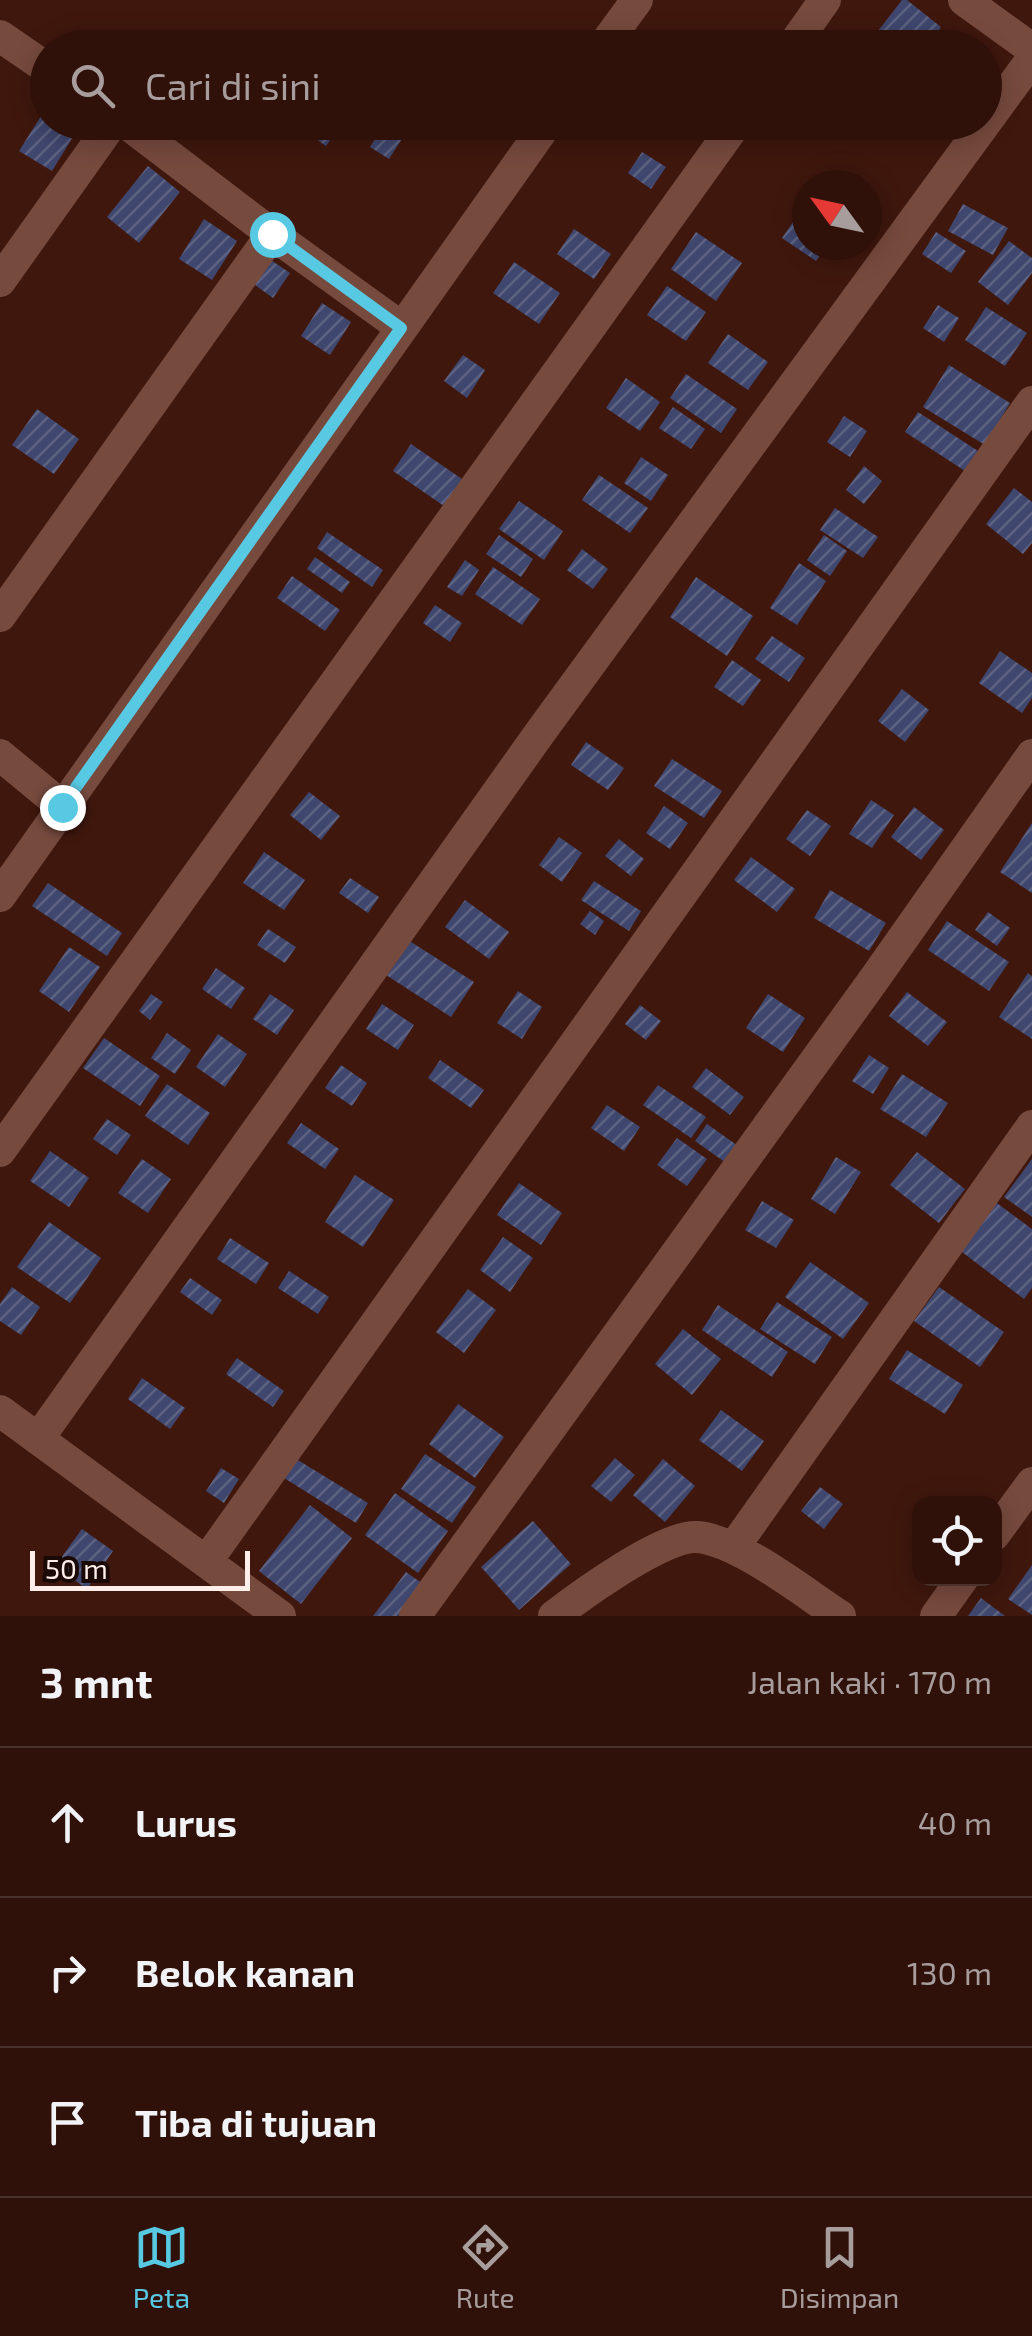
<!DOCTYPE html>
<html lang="id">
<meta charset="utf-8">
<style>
:root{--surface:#2f110a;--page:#3b1f18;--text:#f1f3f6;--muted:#a79d9c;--line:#4a312b;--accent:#58c9e3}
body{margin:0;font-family:"Exo 2",sans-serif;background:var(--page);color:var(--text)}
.controls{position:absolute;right:30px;bottom:30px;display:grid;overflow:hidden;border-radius:20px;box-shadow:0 5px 25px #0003}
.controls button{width:90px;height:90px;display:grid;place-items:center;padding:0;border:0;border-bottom:2px solid var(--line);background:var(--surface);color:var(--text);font:50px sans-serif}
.compass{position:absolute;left:792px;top:170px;width:90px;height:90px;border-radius:50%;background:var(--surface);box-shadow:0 5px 25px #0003;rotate:303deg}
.scale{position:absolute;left:30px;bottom:25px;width:220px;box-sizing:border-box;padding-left:10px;border:5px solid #ffeee9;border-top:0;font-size:28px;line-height:35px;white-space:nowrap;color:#ffeee9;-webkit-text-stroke:8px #1a0905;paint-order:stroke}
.stop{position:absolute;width:30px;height:30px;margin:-22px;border:8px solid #58c9e3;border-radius:50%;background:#fff}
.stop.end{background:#58c9e3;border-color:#fff;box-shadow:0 2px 10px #0008}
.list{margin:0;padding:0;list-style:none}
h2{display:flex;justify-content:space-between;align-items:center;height:130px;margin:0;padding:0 40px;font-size:42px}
h2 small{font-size:32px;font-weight:400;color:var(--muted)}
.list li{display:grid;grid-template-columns:65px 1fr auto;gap:30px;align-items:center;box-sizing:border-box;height:150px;padding:0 40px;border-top:2px solid var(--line)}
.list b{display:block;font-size:38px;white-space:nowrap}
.list em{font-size:32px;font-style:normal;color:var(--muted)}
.icon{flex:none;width:55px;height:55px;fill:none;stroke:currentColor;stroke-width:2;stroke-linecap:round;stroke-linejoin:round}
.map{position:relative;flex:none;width:1032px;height:1616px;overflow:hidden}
.search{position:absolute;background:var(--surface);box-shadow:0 5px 25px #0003;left:30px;right:30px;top:30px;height:110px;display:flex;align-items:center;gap:25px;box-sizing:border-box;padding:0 35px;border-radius:55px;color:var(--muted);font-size:38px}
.sheet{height:580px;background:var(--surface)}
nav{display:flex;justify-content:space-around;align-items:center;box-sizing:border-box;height:140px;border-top:2px solid var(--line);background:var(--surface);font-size:28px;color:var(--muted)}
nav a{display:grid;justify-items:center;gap:5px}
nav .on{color:var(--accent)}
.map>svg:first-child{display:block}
</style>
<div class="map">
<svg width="1032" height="1616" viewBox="0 0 1032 1616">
<defs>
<pattern id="building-hatch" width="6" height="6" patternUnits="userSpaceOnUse" patternTransform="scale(2.5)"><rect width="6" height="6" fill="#40476e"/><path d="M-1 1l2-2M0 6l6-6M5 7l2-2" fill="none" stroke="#5d6283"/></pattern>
</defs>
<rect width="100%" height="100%" fill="#3f170d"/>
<path fill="url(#building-hatch)" d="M902,0H907L941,27L926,48H880L871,40Z
M48,105V122H82L52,171L19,151Z
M292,122H343L326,146Z
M386,122H413L389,159L370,147Z
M642,152L666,167L651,189L628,173Z
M148,166L180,192L139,243L107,217Z
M963,204L1008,228L993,255L948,231Z
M800,212L807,217V245H827L816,261L782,238Z
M204,219L237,241L212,280L179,259Z
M574,229L611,254L594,279L557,254Z
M696,232L742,263L716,301L671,269Z
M936,232L966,251L951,273L922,254Z
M1009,241L1032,258V273L1008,305L978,282Z
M265,256L290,273L273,298L248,280Z
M514,262L560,293L539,324L493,293Z
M667,286L706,312L686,341L647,315Z
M322,303L351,322L330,355L301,336Z
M938,305L959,318L944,342L923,328Z
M986,307L1027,333L1005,366L965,340Z
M728,334L768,362L748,390L708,363Z
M463,355L485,370L467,398L444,381Z
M949,365L1010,403L985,445L923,407Z
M686,374L737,409L721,433L670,398Z
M626,378L660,402L640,431L606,408Z
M673,407L705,429L691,449L659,428Z
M37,409L79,439L54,474L12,445Z
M918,412L978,451L965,471L905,432Z
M844,416L867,431L850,457L827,442Z
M411,444L462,479L444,506L393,471Z
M641,457L668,475L651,501L624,483Z
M864,466L882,481L864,504L846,490Z
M599,475L648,508L630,533L582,500Z
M1014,488L1032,502V543L1023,554L986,524Z
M519,501L563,531L544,560L499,529Z
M835,508L878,537L863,558L820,530Z
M327,532L383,570L372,587L317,548Z
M499,535L533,559L521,577L486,554Z
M824,535L847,551L830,576L807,560Z
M582,549L608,569L593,589L567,570Z
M315,557L350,582L342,593L307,569Z
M465,560L479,570L462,596L447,587Z
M799,563L826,581L797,625L770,608Z
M493,567L540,599L522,625L475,594Z
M292,576L340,610L325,631L277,598Z
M696,577L753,616L727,656L670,617Z
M435,605L462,623L450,642L423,623Z
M772,636L805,658L789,682L755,659Z
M1000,651L1032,673V698L1022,713L979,683Z
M732,660L761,680L743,706L714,687Z
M902,689L929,710L905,742L878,721Z
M586,742L624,768L608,790L571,765Z
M672,759L722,791L704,818L654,786Z
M309,792L340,816L321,840L290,815Z
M871,800L894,815L872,848L849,834Z
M664,806L688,823L670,849L646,833Z
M914,807L944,830L921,860L891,837Z
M807,810L831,826L810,856L786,839Z
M1032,823V893L1000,872Z
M559,837L582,853L562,882L539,865Z
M619,839L644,859L631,876L605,856Z
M264,852L305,880L284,910L243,883Z
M751,857L795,889L777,912L734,880Z
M350,878L379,897L368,913L339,893Z
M594,881L641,911L629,931L581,900Z
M48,883L122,933L107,956L32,906Z
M830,890L886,923L869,951L814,918Z
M465,900L509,932L489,959L445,927Z
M590,911L604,921L595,935L580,924Z
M988,912L1010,928L997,946L975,930Z
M947,921L1009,962L989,991L928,950Z
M268,929L296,947L285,963L257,945Z
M408,940L474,982L451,1017L386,975Z
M69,947L100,967L69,1012L39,991Z
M216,968L245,988L231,1009L202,989Z
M1028,973L1032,976V1039L999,1017Z
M518,991L542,1007L522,1039L497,1023Z
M907,992L947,1022L928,1046L889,1016Z
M151,994L163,1002L150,1020L139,1011Z
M270,994L294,1010L277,1035L253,1019Z
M768,994L805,1018L783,1052L746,1028Z
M382,1004L414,1025L398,1050L366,1029Z
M640,1005L661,1021L646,1040L625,1024Z
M167,1033L191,1050L175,1074L151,1058Z
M218,1034L247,1054L225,1087L196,1067Z
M104,1038L160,1076L140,1106L83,1068Z
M869,1055L889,1068L873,1094L852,1081Z
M440,1060L484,1090L471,1108L428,1078Z
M341,1065L367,1083L352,1106L325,1088Z
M706,1068L744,1097L730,1115L692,1087Z
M902,1074L948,1103L926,1137L880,1109Z
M167,1084L210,1113L188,1145L145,1116Z
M658,1085L706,1117L691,1138L643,1105Z
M607,1105L640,1127L624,1151L591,1128Z
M107,1119L131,1135L117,1155L93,1139Z
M301,1123L339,1149L325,1169L287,1143Z
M707,1124L741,1148L729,1165L695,1141Z
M677,1138L707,1159L687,1186L657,1165Z
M50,1151L89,1178L69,1207L30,1181Z
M917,1152L965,1189L939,1223L890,1185Z
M836,1157L861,1172L835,1214L811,1199Z
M142,1159L171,1179L148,1213L118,1193Z
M1032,1159V1217L1004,1197Z
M355,1175L394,1200L363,1247L325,1222Z
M519,1183L562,1213L541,1245L497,1215Z
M762,1201L794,1220L776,1248L745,1230Z
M994,1201L1032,1229V1288L1024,1299L958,1249Z
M49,1222L101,1258L70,1303L17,1267Z
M503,1237L533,1258L510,1292L480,1270Z
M230,1238L269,1263L256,1284L217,1259Z
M810,1262L869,1303L843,1339L785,1297Z
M289,1271L329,1297L318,1314L278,1288Z
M190,1278L222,1300L212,1315L180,1292Z
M12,1287L40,1307L21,1335L0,1321V1304Z
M939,1287L1004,1332L980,1367L914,1321Z
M468,1289L496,1310L464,1353L436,1332Z
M777,1302L832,1337L815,1364L760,1329Z
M718,1305L788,1352L772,1377L702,1330Z
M683,1329L721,1359L692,1395L655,1364Z
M907,1350L963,1385L945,1414L889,1379Z
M237,1358L284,1391L273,1407L226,1374Z
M142,1378L185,1408L170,1429L128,1399Z
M458,1404L504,1437L475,1478L429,1444Z
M721,1410L764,1441L742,1471L699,1440Z
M425,1454L476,1487L452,1523L401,1489Z
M293,1457L368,1503L356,1523L281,1476Z
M615,1458L635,1475L611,1502L591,1486Z
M663,1459L695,1486L665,1522L633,1495Z
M221,1468L239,1479L224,1503L206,1491Z
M820,1487L843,1504L824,1529L801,1511Z
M395,1493L448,1531L418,1573L365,1535Z
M310,1505L352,1538L301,1604L259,1571Z
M533,1521L571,1564L519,1610L481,1567Z
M82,1529L113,1551L87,1589L55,1566Z
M1032,1565V1615L1008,1599Z
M406,1572L423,1584L398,1616H373Z
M981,1598L1005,1616H968Z"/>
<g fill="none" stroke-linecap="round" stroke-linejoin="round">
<path stroke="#774a3e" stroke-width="32" d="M964,0L1032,49
M0,36L48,69
M602,48L637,0
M791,48L825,0
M125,122L272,234L401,327
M0,281L113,122
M0,616L272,234
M0,755L63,807
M0,896L548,122
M0,1151L737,122
M0,1411L280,1616
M38,1439L539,734L1032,59
M994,1535L1032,1483
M734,1547L1032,1126
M206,1562L1032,402
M415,1616L875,978L1032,755
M554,1616C580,1596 665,1534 697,1537C738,1540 803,1592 840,1616
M936,1616L963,1578"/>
</g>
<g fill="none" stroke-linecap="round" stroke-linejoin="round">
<path stroke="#58c9e3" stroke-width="12" d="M62,807L401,328L272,234"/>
</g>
</svg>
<div class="controls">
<button><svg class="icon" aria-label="locate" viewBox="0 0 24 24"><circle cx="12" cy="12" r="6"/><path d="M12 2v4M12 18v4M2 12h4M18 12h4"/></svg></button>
</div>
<svg class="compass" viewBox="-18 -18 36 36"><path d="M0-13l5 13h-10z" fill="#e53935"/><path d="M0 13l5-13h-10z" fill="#a79d9c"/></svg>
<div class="scale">50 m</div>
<div class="stop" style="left:272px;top:234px"></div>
<div class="stop end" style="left:62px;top:807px"></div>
<div class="search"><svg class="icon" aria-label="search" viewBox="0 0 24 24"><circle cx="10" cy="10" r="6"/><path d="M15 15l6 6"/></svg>Cari di sini</div>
</div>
<section class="sheet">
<h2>3 mnt<small>Jalan kaki · 170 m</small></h2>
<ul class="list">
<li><svg class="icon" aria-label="ahead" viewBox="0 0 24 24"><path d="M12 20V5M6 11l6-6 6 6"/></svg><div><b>Lurus</b></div><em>40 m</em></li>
<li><svg class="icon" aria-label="right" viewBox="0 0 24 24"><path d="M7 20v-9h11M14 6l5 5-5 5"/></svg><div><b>Belok kanan</b></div><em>130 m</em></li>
<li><svg class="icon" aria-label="arrive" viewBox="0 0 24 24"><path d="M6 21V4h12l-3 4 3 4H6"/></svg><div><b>Tiba di tujuan</b></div></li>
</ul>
</section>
<nav>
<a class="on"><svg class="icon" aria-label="map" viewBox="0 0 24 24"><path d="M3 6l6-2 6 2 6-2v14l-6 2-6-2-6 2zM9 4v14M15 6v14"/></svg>Peta</a>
<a><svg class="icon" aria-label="directions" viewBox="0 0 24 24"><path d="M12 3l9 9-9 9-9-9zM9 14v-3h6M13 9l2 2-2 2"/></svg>Rute</a>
<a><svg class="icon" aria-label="saved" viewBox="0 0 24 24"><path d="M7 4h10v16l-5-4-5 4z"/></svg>Disimpan</a>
</nav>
